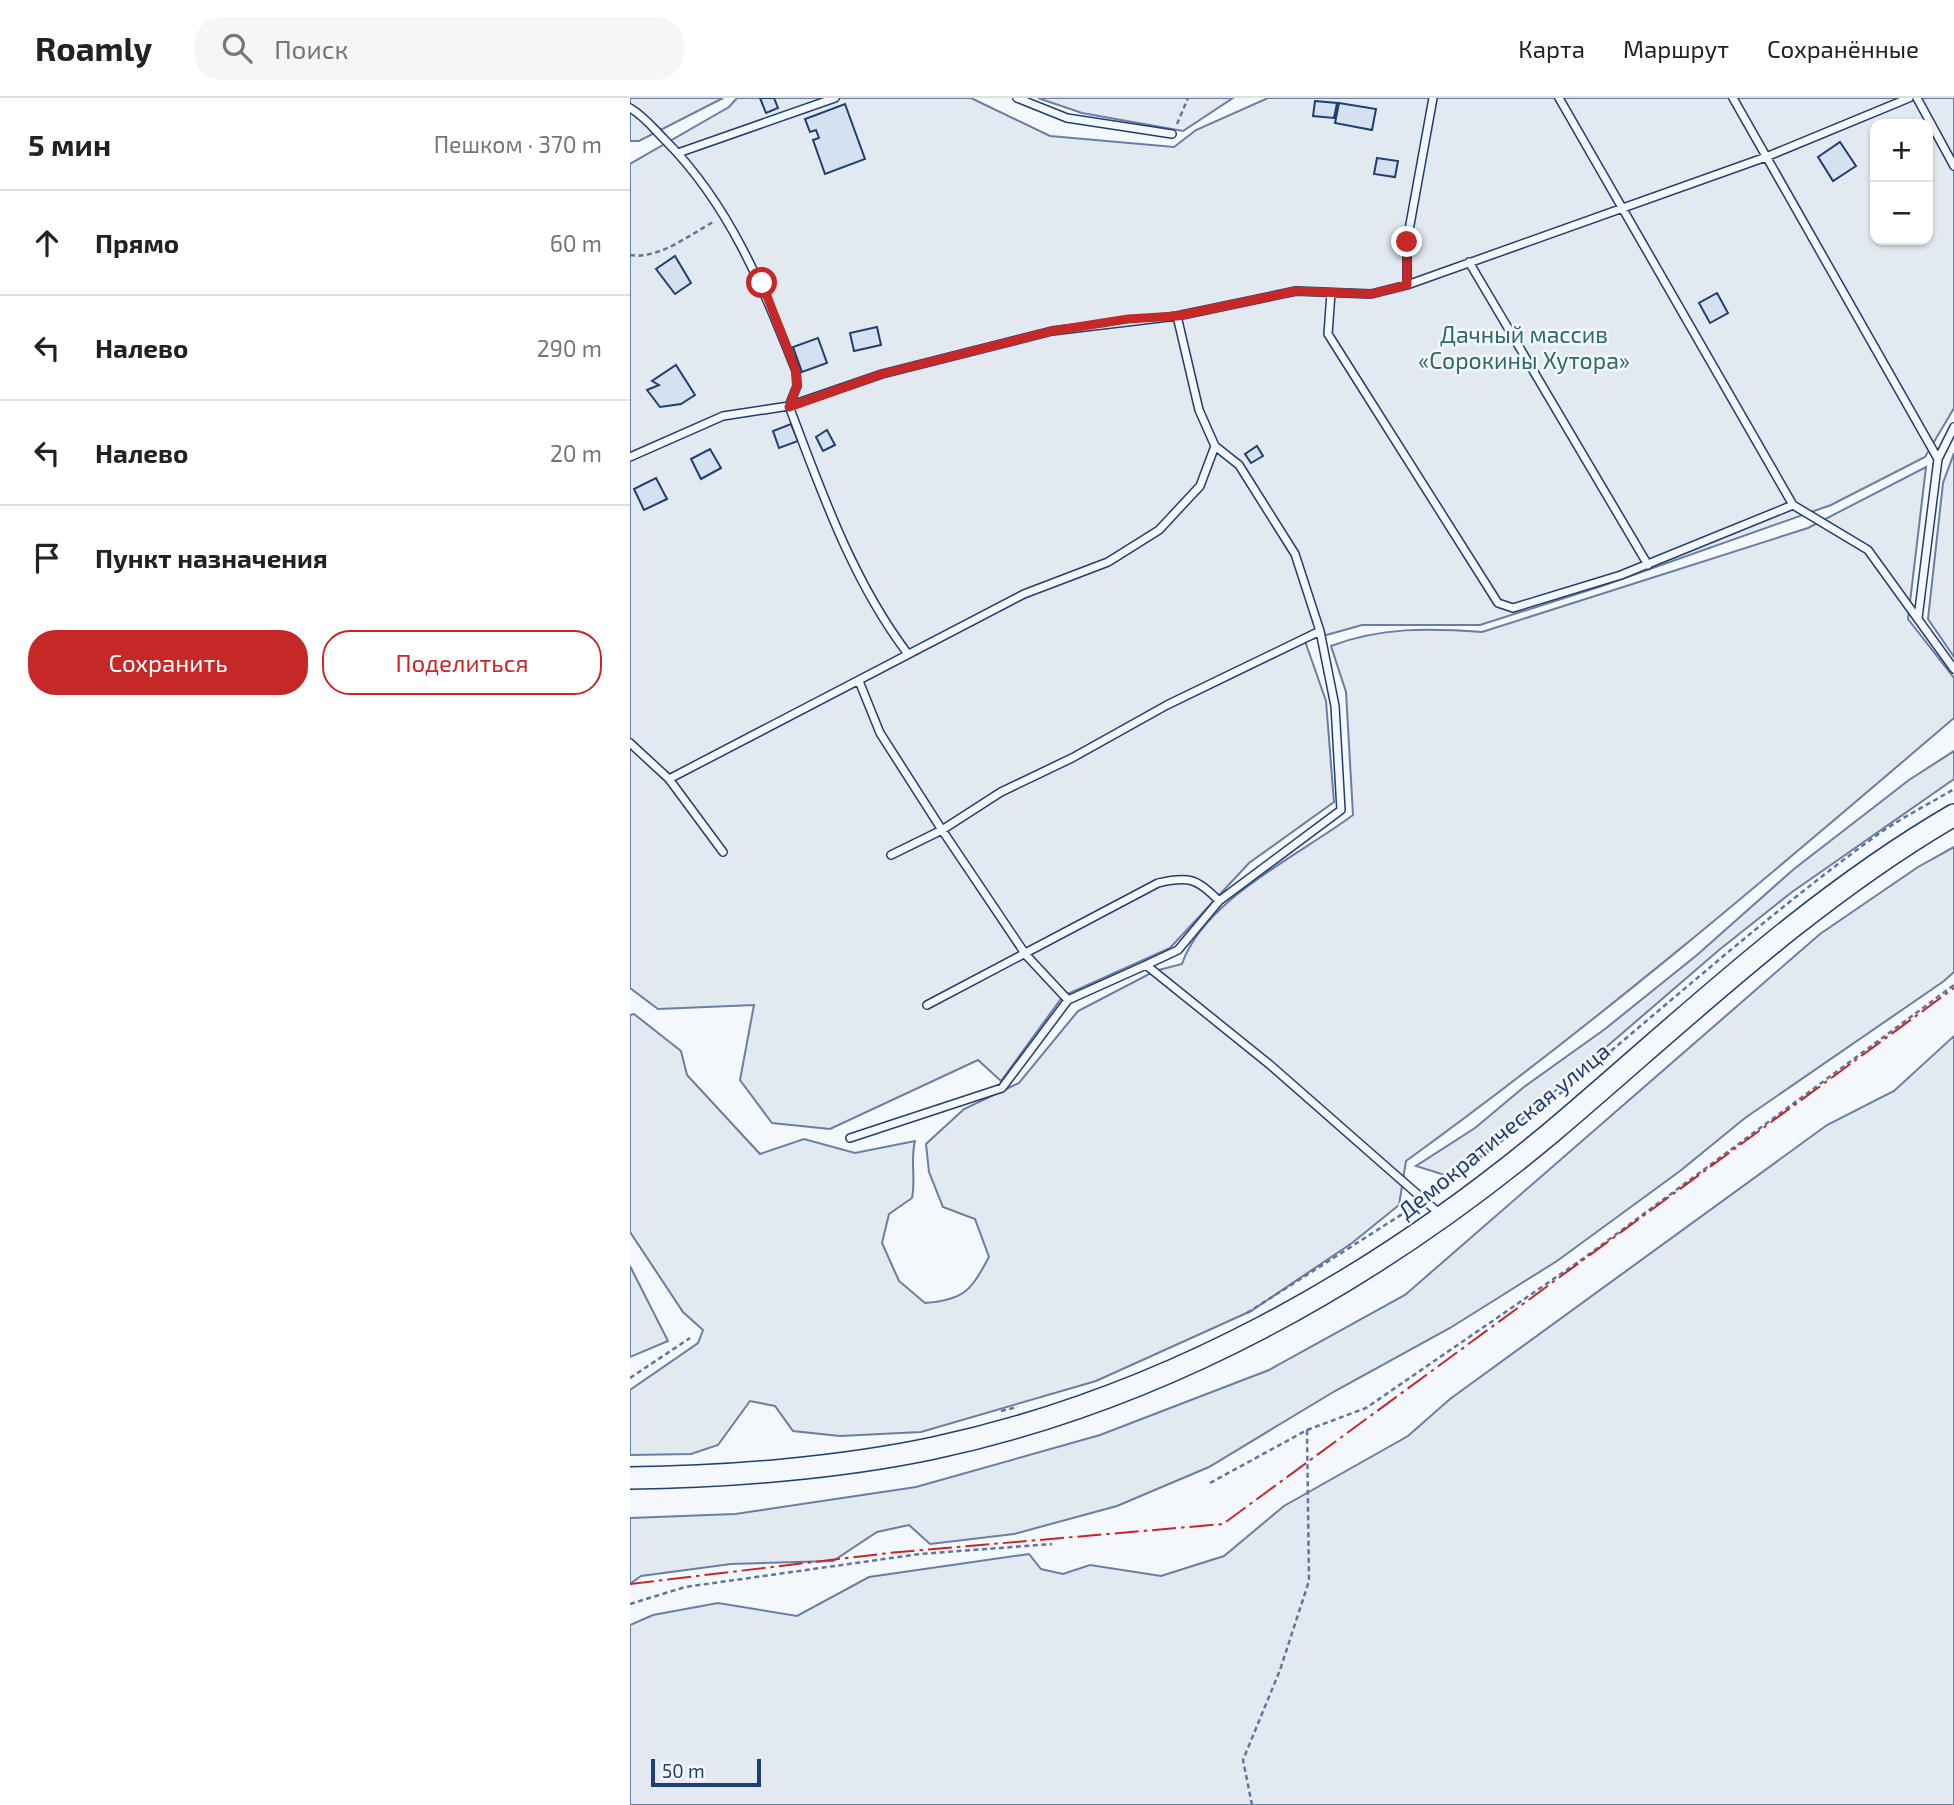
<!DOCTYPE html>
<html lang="ru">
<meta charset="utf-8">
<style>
:root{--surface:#fff;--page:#f6f6f6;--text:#222;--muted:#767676;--line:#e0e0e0;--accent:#c62828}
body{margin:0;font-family:"Exo 2",sans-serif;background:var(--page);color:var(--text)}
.controls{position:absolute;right:21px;top:21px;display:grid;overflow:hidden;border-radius:14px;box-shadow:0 2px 5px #0004}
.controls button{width:63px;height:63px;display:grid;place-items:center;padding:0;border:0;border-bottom:2px solid var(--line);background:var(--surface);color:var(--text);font:35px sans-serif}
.scale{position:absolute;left:21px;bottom:18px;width:110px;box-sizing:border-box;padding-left:7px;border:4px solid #1d3f73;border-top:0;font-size:19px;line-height:24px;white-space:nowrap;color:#1d3f73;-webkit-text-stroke:5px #f4f7fb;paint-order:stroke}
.stop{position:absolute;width:21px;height:21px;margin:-16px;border:5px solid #c62828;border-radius:50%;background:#fff}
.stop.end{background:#c62828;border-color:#fff;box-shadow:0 2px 7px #0008}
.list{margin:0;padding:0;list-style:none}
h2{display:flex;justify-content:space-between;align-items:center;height:91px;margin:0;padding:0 28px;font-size:30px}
h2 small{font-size:23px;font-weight:400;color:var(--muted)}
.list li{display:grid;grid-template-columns:46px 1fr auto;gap:21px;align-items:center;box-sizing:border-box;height:105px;padding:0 28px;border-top:2px solid var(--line)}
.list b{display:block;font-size:26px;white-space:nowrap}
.list em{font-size:23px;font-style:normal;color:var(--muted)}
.actions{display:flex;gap:14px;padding:21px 28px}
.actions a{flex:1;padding:16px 0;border:2px solid var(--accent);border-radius:28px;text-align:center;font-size:24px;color:var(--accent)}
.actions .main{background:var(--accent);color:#fff}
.icon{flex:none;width:38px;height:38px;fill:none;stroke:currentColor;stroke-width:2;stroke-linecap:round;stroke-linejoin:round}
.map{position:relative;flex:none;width:1324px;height:1707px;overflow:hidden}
header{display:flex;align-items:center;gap:42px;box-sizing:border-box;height:98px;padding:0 35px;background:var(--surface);border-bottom:2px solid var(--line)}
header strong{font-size:33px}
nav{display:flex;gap:38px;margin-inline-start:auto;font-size:24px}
.search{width:490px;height:63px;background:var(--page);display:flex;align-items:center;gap:18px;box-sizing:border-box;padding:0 24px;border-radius:28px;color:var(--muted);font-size:26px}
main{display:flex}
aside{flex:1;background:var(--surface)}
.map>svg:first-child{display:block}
</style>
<header>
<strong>Roamly</strong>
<div class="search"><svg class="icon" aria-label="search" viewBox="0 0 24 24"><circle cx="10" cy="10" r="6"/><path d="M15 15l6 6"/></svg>Поиск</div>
<nav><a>Карта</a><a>Маршрут</a><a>Сохранённые</a></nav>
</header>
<main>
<aside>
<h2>5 мин<small>Пешком · 370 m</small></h2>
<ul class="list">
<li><svg class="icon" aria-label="ahead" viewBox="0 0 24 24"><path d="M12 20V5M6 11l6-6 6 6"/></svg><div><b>Прямо</b></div><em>60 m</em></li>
<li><svg class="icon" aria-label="left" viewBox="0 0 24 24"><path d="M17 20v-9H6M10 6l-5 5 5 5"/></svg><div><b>Налево</b></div><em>290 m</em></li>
<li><svg class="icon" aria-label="left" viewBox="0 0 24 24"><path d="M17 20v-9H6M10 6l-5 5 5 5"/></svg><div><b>Налево</b></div><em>20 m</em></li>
<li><svg class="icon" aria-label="arrive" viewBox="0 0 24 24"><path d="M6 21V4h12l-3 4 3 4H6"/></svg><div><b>Пункт назначения</b></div></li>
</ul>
<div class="actions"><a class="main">Сохранить</a><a>Поделиться</a></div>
</aside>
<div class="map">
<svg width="1324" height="1707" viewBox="0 0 1324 1707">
<rect width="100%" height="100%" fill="#f4f7fb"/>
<path fill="#e3e9f0" stroke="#687fa3" stroke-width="2" fill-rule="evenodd" d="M0,0H93L9,43H0Z
M107,0H341L420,38L544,49L566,32L638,0H1324V310L1295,359L1201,407L972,488L850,527H732L675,543L696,603L704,704L619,765L540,850L433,898L371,983L348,962L200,1031L142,1025L110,982L124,907L28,911L0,890V66L99,9ZM1245,26H1298V142H1245Z
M408,0H603L553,33L452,15Z
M1324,355V559L1298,521L1313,385Z
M1296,369L1278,521L1324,580V620C1145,773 967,925 776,1063L769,1107L722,1145L621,1213L466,1283L291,1334L210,1338L163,1333L145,1308L120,1303L88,1347L61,1356L0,1357V1292L68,1245L73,1232L53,1214L0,1134V917L4,916L51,953L57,977L130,1056L174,1041L225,1055L285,1043C280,1062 286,1081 282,1100L259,1116L252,1145L269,1183L295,1205C335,1202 341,1192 359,1159L345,1121L313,1109L299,1074L296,1046L334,1011L389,985L448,913L525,873L552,866C574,801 670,757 723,717L716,594L701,548C750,529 800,530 852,534L1178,430Z
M1324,653V681L1162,794L1089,852L824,1080L786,1068L845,1030L894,989L975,931L1067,857L1164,771L1279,682Z
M1324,749V874L1314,883L1115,1020L1050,1073L927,1163L820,1230L705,1293L579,1369L487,1408L384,1436L300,1446L279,1427L247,1434L203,1463L101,1466L11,1478L0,1486V1420L105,1416L286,1389L470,1337L639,1272L775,1197L1190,836L1288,769Z
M1324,938V1707H0V1527L23,1517L88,1505L167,1518L239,1479L399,1456L411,1471L433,1476L460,1467L531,1478L594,1458L654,1408L778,1338L820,1301L1197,1027L1264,993Z
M0,1168L38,1243L0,1259Z"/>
<path fill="#d5e0f0" stroke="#1d3f73" stroke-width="2" d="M130,0H144L148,10L136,15Z
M685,3L707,5L704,20L683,18Z
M709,5L746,11L742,32L705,25Z
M215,6L235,61L195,76L183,42L189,40L186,32L180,34L175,21Z
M1210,44L1226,68L1203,83L1188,59Z
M747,60L768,63L765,79L744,76Z
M45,158L61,185L45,196L26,171Z
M1087,195L1098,215L1080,225L1069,205Z
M247,229L251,247L224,253L220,235Z
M188,240L197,265L172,274L163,249Z
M46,267L65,297L51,306L30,309L17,292L29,287L22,283Z
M161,326L168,343L149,350L143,333Z
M197,332L205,347L193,353L186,339Z
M627,348L633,358L621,365L615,356Z
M80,351L91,370L71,381L61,361Z
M26,380L37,401L14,412L4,391Z"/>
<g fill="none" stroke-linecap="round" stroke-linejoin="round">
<g stroke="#1d3f73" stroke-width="10">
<path id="service" d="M387,0L437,20L542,36
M929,0L1163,407
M1103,0L1308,361
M1287,0L1324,68
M0,10C14,18 24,31 35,42C100,107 133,190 166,273L167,288L159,308C191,393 223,484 278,556
M48,55L205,0
M839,164L1018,467
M777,187V143L803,0
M701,195L698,236L868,505L883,510L991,477L1163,407L1238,452L1324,571
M0,359L93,318L159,308L252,276L422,233L547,218L666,193L741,196L777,187L1136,59L1279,0
M1288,520L1308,361L1324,329
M229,583L250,635L312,732L396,857L438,902
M0,645L39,681L93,754
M39,681L394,496L478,464L529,432L570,388L585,348L569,312L547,218
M261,757L312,732L371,694L442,660L537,607L690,533L665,456L609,367L585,348
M589,803L548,852L516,867L639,966L810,1116
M297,907L528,785C558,778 567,780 589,803L711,712L705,608L690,533
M220,1040L372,990L438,902L516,867"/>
</g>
<g stroke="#1d3f73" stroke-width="24">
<path id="primary" d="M0,1380C96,1379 210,1370 304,1350C533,1301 744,1183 923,1033C1053,923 1176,803 1324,717"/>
</g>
<path stroke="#5e769c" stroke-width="2.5" stroke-dasharray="5 3.5" stroke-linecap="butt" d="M547,26L558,0
M0,157C27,162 60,137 83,124
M802,1096C956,983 1093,849 1247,737C1271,720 1299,706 1324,691
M617,1215L785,1108
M0,1280L60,1240
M371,1313L388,1309
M580,1385L677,1332L736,1310L954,1160L1324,887
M0,1506L55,1489L290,1456L422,1446
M622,1707L613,1662L650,1572L679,1483L677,1332"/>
<use href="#service" stroke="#f4f7fb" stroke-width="7"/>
<use href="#primary" stroke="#f4f7fb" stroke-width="21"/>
<path stroke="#c62828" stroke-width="2" stroke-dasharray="24 5 3.5 5" stroke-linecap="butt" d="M0,1486L259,1455L593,1426L1324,890"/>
</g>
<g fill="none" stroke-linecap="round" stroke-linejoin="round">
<path stroke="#c62828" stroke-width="9" d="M132,185L166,273L167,288L159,309L252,276L422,233L498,221L547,218L666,193L741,196L777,187V144"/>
</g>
<g text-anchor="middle" stroke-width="5" stroke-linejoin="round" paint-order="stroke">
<g font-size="23" fill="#2c6c60" stroke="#f4f7fb">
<text x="894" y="245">Дачный массив<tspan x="894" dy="26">«Сорокины Хутора»</tspan></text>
</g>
<g font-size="23" fill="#1d3f73" stroke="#f4f7fb">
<text transform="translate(874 1033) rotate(-39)" y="8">Демократическая улица</text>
</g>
</g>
</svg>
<div class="controls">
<button>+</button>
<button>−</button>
</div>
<div class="scale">50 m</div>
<div class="stop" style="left:132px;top:185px"></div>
<div class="stop end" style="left:777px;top:144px"></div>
</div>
</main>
